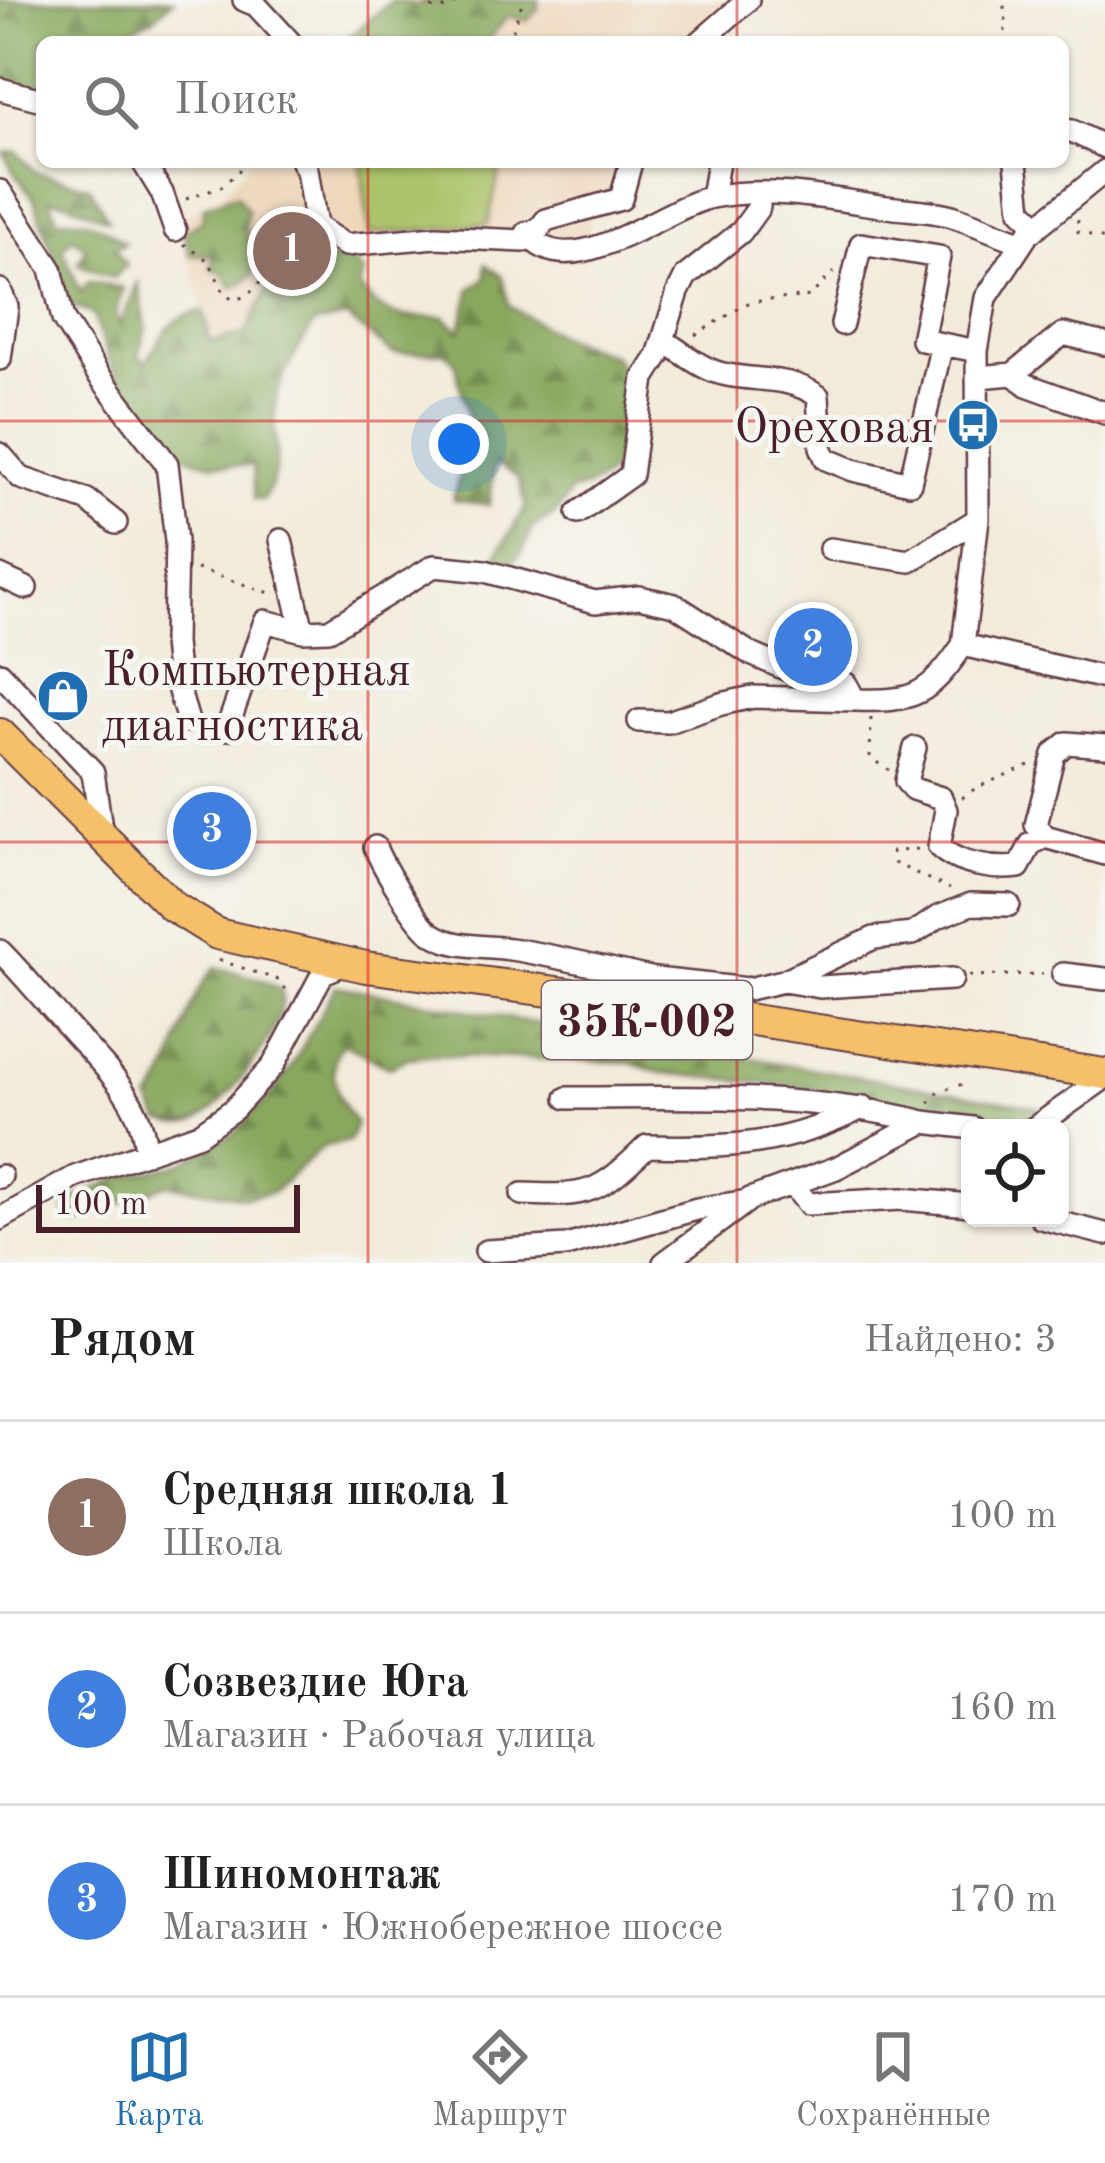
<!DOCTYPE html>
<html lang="ru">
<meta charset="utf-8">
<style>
:root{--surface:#fff;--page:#f2f2f2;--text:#222;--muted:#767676;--line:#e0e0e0;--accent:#1f6fb2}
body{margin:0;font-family:"Old Standard TT",serif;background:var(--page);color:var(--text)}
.controls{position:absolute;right:36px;bottom:36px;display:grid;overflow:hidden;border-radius:18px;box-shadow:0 3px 9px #0004}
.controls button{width:108px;height:108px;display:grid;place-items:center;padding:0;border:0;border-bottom:3px solid var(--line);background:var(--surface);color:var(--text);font:60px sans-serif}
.scale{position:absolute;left:36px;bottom:30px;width:264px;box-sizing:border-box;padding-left:12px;border:6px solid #4a1f2b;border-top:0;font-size:33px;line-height:42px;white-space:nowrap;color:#4a1f2b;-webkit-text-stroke:9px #f6f6f2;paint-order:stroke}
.you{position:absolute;left:459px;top:444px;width:42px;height:42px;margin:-30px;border:9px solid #fff;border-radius:50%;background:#1a73e8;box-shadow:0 0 0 18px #1a73e833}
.badge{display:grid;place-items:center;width:78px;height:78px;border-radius:50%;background:var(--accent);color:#fff;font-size:39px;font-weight:700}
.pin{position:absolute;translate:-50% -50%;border:6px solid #fff;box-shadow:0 3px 12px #0006}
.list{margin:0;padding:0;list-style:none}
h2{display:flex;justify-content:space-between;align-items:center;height:156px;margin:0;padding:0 48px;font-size:51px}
h2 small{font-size:39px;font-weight:400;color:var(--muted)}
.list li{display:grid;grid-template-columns:78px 1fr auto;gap:36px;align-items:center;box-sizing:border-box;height:192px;padding:0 48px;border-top:3px solid var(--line)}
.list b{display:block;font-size:45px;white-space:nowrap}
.list p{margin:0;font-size:39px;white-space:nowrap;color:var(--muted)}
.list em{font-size:39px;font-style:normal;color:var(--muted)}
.icon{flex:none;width:66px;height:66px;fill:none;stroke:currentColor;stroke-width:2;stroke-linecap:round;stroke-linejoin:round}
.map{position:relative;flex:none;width:1105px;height:1263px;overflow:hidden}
.search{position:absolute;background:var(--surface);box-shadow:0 3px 9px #0004;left:36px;right:36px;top:36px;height:132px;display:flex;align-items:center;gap:30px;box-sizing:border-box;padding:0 42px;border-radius:18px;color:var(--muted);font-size:45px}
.sheet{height:732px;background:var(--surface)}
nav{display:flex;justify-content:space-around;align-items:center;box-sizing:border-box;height:168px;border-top:3px solid var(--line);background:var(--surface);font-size:33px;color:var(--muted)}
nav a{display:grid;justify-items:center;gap:6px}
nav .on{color:var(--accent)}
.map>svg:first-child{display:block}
</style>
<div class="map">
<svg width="1105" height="1263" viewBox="0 0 1105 1263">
<defs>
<pattern id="forest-firs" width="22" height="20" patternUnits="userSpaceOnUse" patternTransform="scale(3)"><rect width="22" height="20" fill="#88a95d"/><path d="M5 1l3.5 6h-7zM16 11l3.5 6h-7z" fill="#71894d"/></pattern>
</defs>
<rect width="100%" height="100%" fill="#f6f6f2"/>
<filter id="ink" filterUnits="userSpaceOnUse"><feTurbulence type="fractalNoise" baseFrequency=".00833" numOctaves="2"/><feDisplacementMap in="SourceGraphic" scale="24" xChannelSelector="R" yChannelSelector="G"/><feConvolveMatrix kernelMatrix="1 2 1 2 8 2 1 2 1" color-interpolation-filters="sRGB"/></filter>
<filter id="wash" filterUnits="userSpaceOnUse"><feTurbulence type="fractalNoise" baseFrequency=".004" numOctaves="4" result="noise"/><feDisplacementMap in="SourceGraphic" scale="48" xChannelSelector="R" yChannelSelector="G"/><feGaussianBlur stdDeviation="2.7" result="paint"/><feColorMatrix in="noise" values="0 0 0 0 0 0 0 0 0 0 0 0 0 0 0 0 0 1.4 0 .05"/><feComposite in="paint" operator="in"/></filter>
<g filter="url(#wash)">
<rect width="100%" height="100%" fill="#f2ebd9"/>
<path fill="#eed7bb" d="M393,0H745L712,42H343Z
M250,162H641L631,204L590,218L583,261H556L516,248L435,245L300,264L267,286L245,334L210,342L181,218L219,198Z"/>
<path fill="url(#forest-firs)" stroke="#696444" stroke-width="3" d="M0,0H173L154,18L103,42H42V90L0,80Z
M393,0L419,6L425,0H539L538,10L527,21L508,16L486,42H343Z
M16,151L35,172L89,186L108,219L68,202L50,199L58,221C80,213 107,229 125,243L114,249L127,265L113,278L78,264L86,248L73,237L62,248L81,293L88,282L123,288L116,311L120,326L138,282L146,327L139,354L145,363C165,334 165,319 203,311L211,342L245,334C275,270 279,267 350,258L364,274L359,286C381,320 407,318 444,317L460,331L471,289L486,278V264L503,277L509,306L559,336L614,356L629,380L619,415L628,425C619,465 615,482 571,491L556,514L532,528C527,546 520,562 500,566L494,559L526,506L518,478L495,463L489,505L453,500C458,476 471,447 469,422C467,402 457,385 457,365L446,352L393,353L346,317L314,324C302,341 279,380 276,399C269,442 288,459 263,500L254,499L253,465C153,475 119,395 93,314L70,305L34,198L14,173L4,153Z
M236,195L248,210L245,226L249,243L261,250C260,269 249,282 232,288L222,272L211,269L213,255H190L184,232L203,220L204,206Z
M215,967L259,979L281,990C293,1020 225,1107 197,1121C184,1127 174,1125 160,1121L150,1101C182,1062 182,1005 215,967Z
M336,986C419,1000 501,1018 584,1032C624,1039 665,1038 703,1050L1042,1108L1027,1120L928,1110L806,1087L662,1073L629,1062L436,1055L408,1058L389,1067L343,1043C323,1067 339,1103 356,1124L349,1141L324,1146L273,1192L245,1197L167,1184L78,1221L65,1217L67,1202L121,1177L177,1165L233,1134L272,1094L292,1066Z"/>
<path fill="#abc369" stroke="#7a714a" stroke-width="3" d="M361,162H492L500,168L488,224L369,234Z"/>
</g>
<g filter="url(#ink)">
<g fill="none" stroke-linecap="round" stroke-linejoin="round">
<g stroke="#633e45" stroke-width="26">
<path id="minor" d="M244,0L256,5L290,42
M700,42L748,0
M0,89L42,100
M1063,130L1072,131L1105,147
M143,162L162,193L175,230
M302,162L307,170L316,226L345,245L436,237L524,241L527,233
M631,162L621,199L546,220L538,230L527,233C568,289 663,207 712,197C768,186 832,199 887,207C908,210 931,210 952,216C975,224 998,234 1021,242
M1016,162L1021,210L1038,226
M1105,171L1028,234L986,298L977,351L978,519L963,645L1105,678
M0,191L51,269L63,319L98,374L167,464L176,541L174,643L179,691L188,721
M712,197L718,162
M0,290L7,307L0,359
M842,324L861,244L939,257L922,340L977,351
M663,340C680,351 703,370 723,374C758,382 787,375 818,396L821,447L826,459L853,470L910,483L942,344
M1013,374L1063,334L1105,344
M978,377L1013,374L1027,385L1105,413
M0,454L21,478L87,500L116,523
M578,513L631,475L644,378L658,356L678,292L686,276L741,232L759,207V195
M281,540L303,631L329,630L434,566L485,571L595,602L639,597L675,605L751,654L788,670L846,684L855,700C915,702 929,695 963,645
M830,549L910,561L978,519
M0,576L26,588
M0,673L93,772L102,835
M639,721L668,722L721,704L753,697L855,700
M227,729L265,621L303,631
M915,748L906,781L913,789L941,798L946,810L939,847C958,865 994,870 1019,867L1031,844L1045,837L1105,854
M1045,837L1036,825L1054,754L1067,743L1105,746
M375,847C382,865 415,921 430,932C452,949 484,945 510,949C559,956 607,969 655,979
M0,951C22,973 42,998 63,1021C96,1060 144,1097 146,1153
M1063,974L1105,979
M783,981L820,987L952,979
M648,1004L655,979L748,989L783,981L874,938L913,934L938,917L971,904L1009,905
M567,1098C686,1098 807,1092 924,1122
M1034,1128L1099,1082
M0,1177L1,1176
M792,1184L808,1204L902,1199L970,1205
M522,1194C589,1197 598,1194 647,1146C731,1148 788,1146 864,1107
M1041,1218L1105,1234
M0,1219L75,1177L199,1134L234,1109L273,1066L323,973L347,963
M486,1251L566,1246L697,1209L741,1202
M664,1263L750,1199L836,1168L924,1122L973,1128"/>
</g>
<g stroke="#633e45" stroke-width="34">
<path id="highway" d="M0,734L172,906L217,934L366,967L648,1004L1105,1074"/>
</g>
<path stroke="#633e45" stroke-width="3" stroke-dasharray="3 9" stroke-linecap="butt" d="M425,0L427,8L442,9L465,0
M509,42L523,0
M998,42L1007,27L1003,0
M186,199L221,187L248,162
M1078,220L1076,231L1105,239
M184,244L209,261L225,295L234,300L247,296L302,240
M695,335L750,302L810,296L834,272
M197,569L273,594
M871,718L870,758L889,770
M962,798L976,788L1029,765
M917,849L892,852L894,863L950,889
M219,960L281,981L288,994
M969,976L1043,974
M929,1103L939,1091L963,1084"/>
<use href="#minor" stroke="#fff" stroke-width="21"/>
<use href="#highway" stroke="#f6c06b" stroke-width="30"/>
</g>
</g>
<path fill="none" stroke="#d62828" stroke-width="3" stroke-opacity="0.55" d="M368,0V42M737,0V42M368,162V1263M737,162V1263M0,421H1105M0,842H1105"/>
<defs>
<g id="bus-disc" transform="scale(2.7)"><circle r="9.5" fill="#1f6fb2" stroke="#f6f6f2"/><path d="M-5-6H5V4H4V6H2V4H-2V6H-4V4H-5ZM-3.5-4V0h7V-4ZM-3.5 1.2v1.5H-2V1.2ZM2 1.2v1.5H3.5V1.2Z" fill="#fff"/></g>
<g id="shop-disc" transform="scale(2.7)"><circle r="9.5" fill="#1f6fb2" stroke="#f6f6f2"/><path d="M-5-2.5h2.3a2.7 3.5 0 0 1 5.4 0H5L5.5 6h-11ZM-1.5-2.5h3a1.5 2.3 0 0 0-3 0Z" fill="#fff"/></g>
</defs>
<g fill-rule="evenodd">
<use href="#bus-disc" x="973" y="425"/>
<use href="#shop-disc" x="63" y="696"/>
</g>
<g text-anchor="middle" stroke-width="10" stroke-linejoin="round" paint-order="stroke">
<rect fill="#f6f6f2" stroke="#7e6067" stroke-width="3" x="542" y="981" width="210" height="78" rx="9"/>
<g font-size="45" font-weight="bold" fill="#4a1f2b">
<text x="647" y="1036">35К-002</text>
</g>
<g font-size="48" fill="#4a1f2b" stroke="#f6f6f2" text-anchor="end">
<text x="934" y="442">Ореховая</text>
<text x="102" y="685" text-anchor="start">Компьютерная<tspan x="102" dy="55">диагностика</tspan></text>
</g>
</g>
</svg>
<div class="controls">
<button><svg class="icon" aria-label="locate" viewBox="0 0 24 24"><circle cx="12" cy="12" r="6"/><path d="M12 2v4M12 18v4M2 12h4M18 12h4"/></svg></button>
</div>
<div class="scale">100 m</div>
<div class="you"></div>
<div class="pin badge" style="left:292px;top:251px;background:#8d6e63">1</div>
<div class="pin badge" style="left:813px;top:647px;background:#3f7fe0">2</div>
<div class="pin badge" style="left:212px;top:831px;background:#3f7fe0">3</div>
<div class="search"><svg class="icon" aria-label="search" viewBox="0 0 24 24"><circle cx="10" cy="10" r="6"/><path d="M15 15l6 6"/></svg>Поиск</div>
</div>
<section class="sheet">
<h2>Рядом<small>Найдено: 3</small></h2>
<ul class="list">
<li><span class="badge" style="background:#8d6e63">1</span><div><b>Средняя школа 1</b><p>Школа</p></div><em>100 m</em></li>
<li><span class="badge" style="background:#3f7fe0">2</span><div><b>Созвездие Юга</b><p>Магазин · Рабочая улица</p></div><em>160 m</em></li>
<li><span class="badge" style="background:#3f7fe0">3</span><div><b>Шиномонтаж</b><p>Магазин · Южнобережное шоссе</p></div><em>170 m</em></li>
</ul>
</section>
<nav>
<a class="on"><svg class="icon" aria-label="map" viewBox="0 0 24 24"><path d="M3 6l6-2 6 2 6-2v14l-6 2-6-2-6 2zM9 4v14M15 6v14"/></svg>Карта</a>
<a><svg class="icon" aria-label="directions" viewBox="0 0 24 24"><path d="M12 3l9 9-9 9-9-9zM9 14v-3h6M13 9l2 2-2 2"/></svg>Маршрут</a>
<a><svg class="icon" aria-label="saved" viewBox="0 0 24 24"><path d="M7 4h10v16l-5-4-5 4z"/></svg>Сохранённые</a>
</nav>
